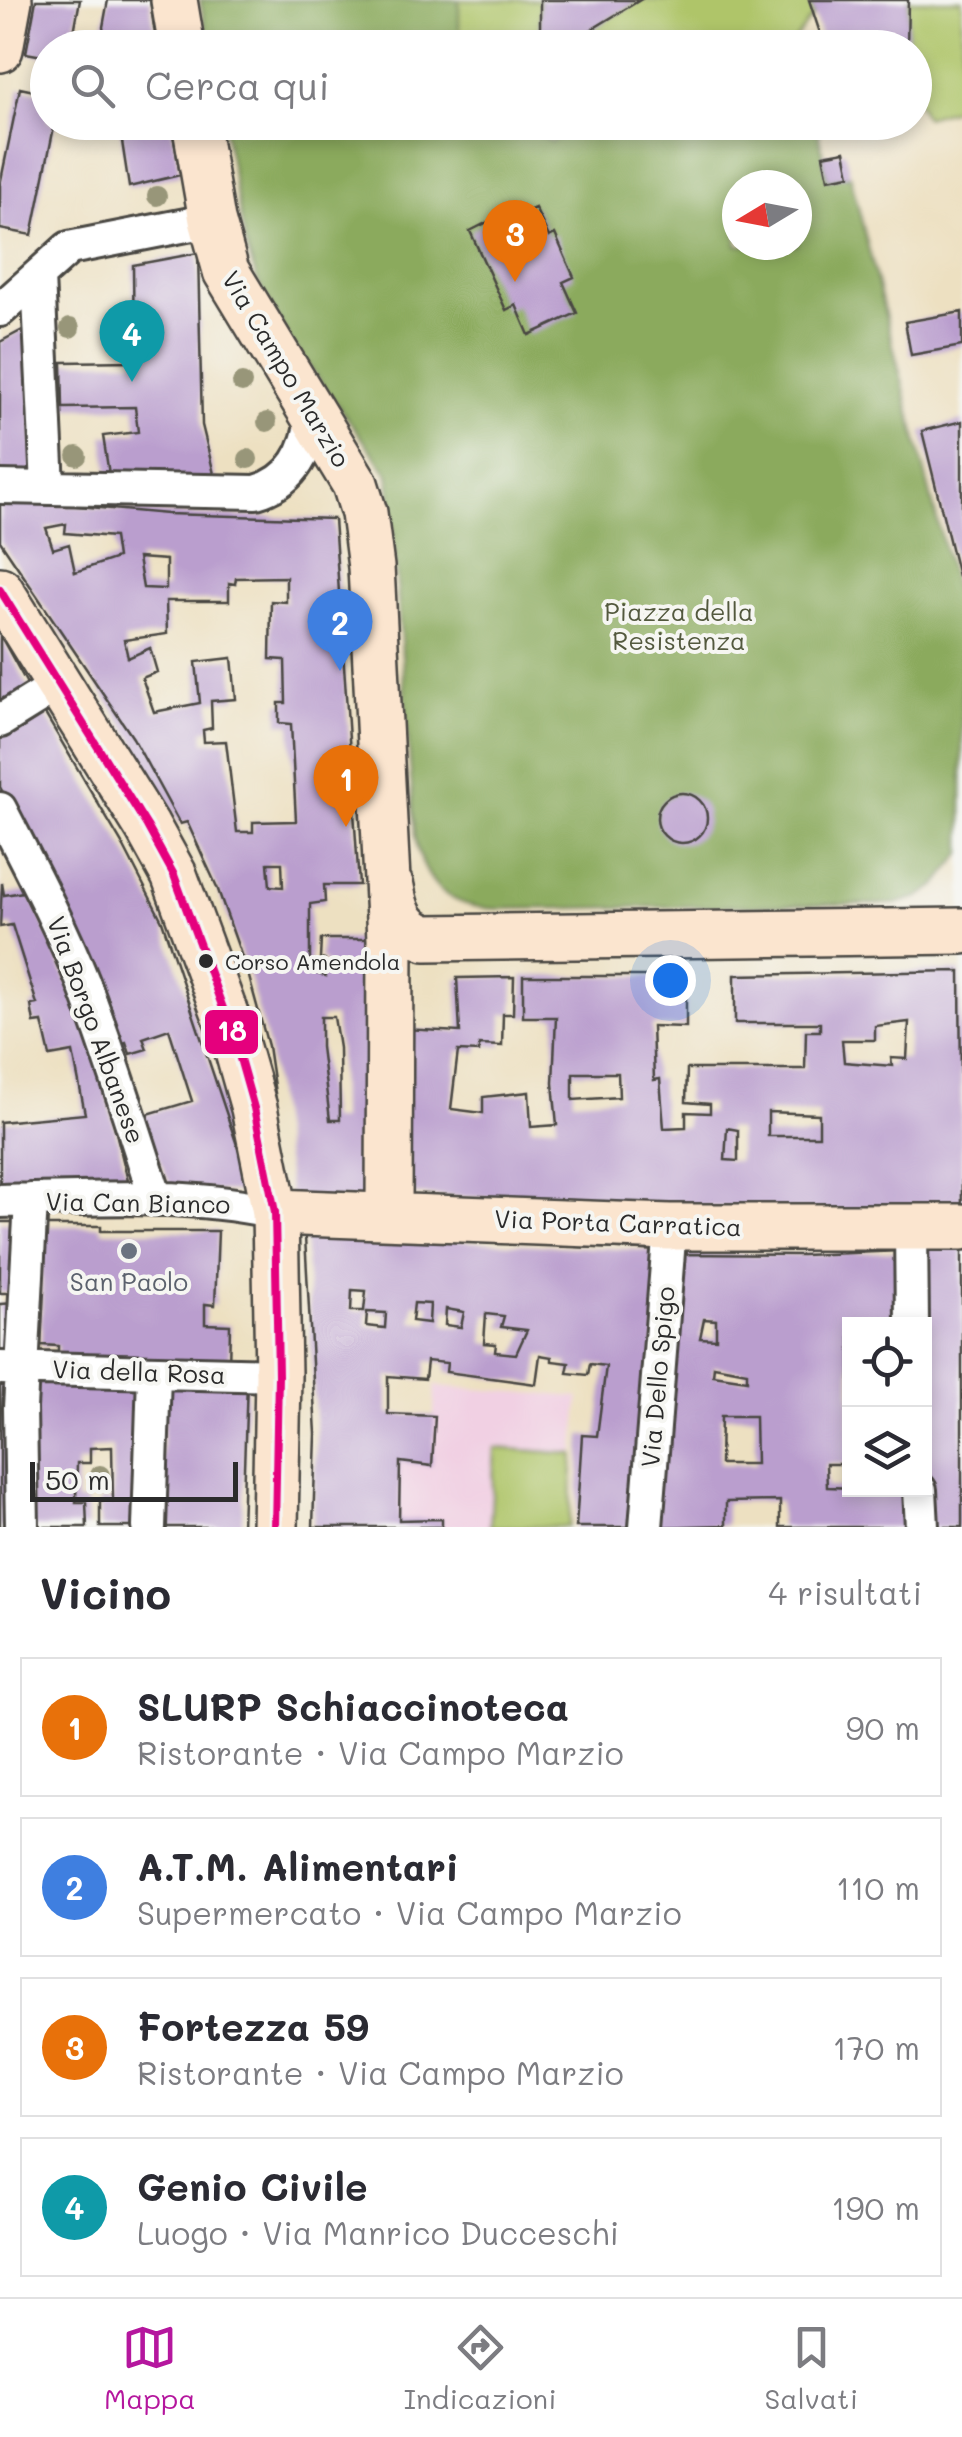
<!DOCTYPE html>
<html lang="it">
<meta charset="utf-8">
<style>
:root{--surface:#fff;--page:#f7f7f7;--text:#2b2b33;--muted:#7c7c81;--line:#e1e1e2;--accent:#b5179e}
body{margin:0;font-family:Mali,sans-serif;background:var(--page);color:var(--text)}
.controls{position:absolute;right:30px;bottom:30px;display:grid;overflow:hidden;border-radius:0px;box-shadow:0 5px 15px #0003}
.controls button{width:90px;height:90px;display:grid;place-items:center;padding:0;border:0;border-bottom:2px solid var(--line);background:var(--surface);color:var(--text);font:50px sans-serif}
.compass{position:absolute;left:722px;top:170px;width:90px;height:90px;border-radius:50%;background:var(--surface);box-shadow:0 5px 15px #0003;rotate:260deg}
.scale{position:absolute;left:30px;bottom:25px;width:208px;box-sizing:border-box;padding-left:10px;border:5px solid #2b2b2b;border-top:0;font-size:28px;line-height:35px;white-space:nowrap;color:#2b2b2b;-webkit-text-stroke:8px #f6f6f2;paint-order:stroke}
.you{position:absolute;left:670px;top:980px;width:35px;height:35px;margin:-25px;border:8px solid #fff;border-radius:50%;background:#1a73e8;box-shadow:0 0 0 15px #1a73e833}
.badge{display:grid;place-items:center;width:65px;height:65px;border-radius:50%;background:var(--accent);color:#fff;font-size:32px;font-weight:700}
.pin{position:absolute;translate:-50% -82px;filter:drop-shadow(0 2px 5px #0008)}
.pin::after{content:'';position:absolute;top:52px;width:35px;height:30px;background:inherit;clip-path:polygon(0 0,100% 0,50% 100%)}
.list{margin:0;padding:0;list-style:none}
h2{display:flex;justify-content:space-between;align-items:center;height:130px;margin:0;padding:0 40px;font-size:42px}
h2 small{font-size:32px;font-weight:400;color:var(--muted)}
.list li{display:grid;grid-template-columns:65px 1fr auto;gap:30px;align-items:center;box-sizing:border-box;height:140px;margin:0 20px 20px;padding:0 20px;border:2px solid var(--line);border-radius:0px}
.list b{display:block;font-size:38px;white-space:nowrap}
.list p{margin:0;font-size:32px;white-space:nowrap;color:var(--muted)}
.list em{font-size:32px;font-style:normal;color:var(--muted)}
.icon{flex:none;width:55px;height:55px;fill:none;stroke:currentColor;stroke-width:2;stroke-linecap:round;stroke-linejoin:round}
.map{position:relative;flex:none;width:962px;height:1527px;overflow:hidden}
.search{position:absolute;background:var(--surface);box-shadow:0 5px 15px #0003;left:30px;right:30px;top:30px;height:110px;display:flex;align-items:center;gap:25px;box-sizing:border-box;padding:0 35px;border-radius:55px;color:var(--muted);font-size:38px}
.sheet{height:770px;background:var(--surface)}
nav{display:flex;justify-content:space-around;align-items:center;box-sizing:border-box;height:140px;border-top:2px solid var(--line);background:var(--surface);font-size:28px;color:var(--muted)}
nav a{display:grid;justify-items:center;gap:5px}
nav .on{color:var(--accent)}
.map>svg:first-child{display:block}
</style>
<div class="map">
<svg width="962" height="1527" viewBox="0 0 962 1527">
<rect width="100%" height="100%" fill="#f6f6f2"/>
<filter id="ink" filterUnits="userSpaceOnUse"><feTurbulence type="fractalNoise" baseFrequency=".01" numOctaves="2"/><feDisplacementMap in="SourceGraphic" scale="20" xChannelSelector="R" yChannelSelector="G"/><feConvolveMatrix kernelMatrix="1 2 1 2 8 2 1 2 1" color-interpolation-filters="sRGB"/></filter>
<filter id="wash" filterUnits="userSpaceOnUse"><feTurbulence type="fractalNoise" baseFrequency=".0048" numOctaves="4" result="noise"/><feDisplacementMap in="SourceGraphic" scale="40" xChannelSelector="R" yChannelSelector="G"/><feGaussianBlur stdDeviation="2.25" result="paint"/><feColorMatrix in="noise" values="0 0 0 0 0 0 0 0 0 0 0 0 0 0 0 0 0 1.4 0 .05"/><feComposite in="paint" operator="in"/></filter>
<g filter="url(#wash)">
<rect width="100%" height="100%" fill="#ede0c1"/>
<path fill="#f1d0e3" d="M435,1386L579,1397L569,1527H313V1509L399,1510L400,1462L432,1465Z"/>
<path fill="#afc569" stroke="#6d784a" stroke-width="2.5" d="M200,0H540V40L537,48L209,47Z
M639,0H809L814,14L790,47L561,48Z
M908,0H962V107L925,117L915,97L914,48H907Z
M495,1448L574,1454L569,1527H490Z"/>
<path fill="#8baa5d" stroke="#5b6a44" stroke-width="2.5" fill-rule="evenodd" d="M200,0H459V47H209Z
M223,123H523L551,142L584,123H816L828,179L850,175L962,619V853L937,885L919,897L895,904L499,909C448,908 423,885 415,835L389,475L290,340L257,280L245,243ZM737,185H797V245H737Z"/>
<g id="blocks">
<path fill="#ba9ece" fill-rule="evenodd" d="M36,0H80L71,48H48V57L26,53Z
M108,0H150L157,48H106L103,27Z
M540,0H640L561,48H537L540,40Z
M809,0H908L907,48H825Z
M20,88L48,94V122H55L32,235L0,229V185Z
M119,122H171L180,175L129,187Z
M845,151L850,175L828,179L823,155Z
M535,208L549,237L555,234L574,277L563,282L577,313L529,335L516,305L506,310L470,231L490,221L493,227Z
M198,253L202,425L216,482L109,474L103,436L138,432L135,407L63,408L62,362L134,361L133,265Z
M962,312V346L911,355L905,322Z
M30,326L34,474H0V342Z
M962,421V575L958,576L922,431Z
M0,499L167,514L334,519L359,885H324L325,902L310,904V972L326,976L325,960L320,959L321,939H367L375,976L380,1199L291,1201L268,1046L249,977L217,887L187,822L180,824L133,738L0,541ZM66,524L65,533L114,537L117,558L75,572L69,544L53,549L46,528ZM138,558L166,560V589L143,588ZM286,577V602L271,601L270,659L285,660L286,703H279V723L291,724L296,821L253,822V832H237L226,741L204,742L203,730L212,728L211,701L236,699L232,658L196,662L200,703L154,712L142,678L157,672L150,648L128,658L124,640L167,634L166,601H229V583L235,584L236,578ZM268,863H282L283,887L270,886ZM321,1017H334L339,1048L340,1120H330L321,1047Z
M0,635L32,693L0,714Z
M38,702L124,847L162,921L253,1193L172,1189L141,1116L192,1101L169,1029L143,1038L147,1049L130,1054L126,1042L115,1045L54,886L0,787V726Z
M657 818a25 25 0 1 1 50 0a25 25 0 1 1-50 0Z
M2,883L4,895L30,891L95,1048L129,1185L0,1183V1122L85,1114L73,1052L50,1056L42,1022L34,1023L31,1005L37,1004L12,925L0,927Z
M960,971L962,1213L912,1215L395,1194L404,1029L460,1032L457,978L514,977L513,1014H503L502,1046L479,1045V1052L458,1051L451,1109L483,1113V1097L529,1092L531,1127L557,1125L553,1083L556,1017H523V976H686V1027L652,1026L654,1080L660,1079L664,1128L686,1127V1112L710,1113V1104L686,1102L687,1069H805L806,1031H820V1023H735V975ZM909,1022L907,1059L891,1058L892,1066L844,1062L842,1040H875V1026ZM573,1073H618L619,1097L573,1100ZM768,1112L819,1114V1136H768ZM727,1128L738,1130V1161L725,1160Z
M0,1222H23L21,1293H0Z
M42,1226H101V1231H218L215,1305L205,1304V1324L230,1325L229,1369L58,1363V1346L41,1345Z
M352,1236L662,1251L639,1527H576L582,1435L597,1436L606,1366L590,1364L588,1375L567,1373L569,1363L552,1361V1357L540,1355L536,1384L446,1372L447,1363L427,1361L425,1379L388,1376V1414L435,1416L432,1466L400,1462L399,1520L442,1519V1527H313L316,1434L305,1237ZM352,1290L366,1291L364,1311H351ZM414,1303L430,1304L429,1323L412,1321ZM446,1309L464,1312L461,1327L445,1325ZM367,1312L386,1313L385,1328L366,1326ZM486,1314L504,1316L501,1327L527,1330L516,1354L495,1352L496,1344L484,1343Z
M917,1245L962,1246V1527H930L924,1324Z
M902,1251L904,1324H850V1464H826L827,1487L912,1490L914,1527H780V1501L726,1502V1525L652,1527L678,1254L802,1255ZM704,1319L716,1320V1339L700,1338ZM714,1366L747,1372V1380L713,1375ZM721,1416H755L756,1464H720Z
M18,1303L16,1361L0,1362V1304Z
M0,1377H14L15,1527H0Z
M26,1377L144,1380L142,1527H100V1500L113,1501L112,1447L90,1448V1463H77L76,1502H86L87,1527H29Z
M165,1380L247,1381L242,1527H159Z"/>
</g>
</g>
<g filter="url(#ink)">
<use href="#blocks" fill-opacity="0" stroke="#484642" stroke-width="2.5"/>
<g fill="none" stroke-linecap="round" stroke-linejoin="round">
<g stroke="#484642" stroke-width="38">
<path id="street" d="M38,277L48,487
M0,310L69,248L212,220
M0,487L256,492C294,481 308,451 313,415
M0,721L58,685
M0,809C29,866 59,922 83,982C110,1053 133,1127 156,1199
M0,1201C90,1199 186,1192 275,1212
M911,1228L912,1324
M0,1368L278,1375
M920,1490L922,1527
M22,1527L20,1408L31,1200
M149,1527L154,1374
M646,1527L670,1227"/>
</g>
<g stroke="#484642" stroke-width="50">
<path id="secondary" d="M174,0L182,48
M0,49L9,0
M195,122L212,220L226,271L355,484L364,513L371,567L390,939L389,1214
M0,590L147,826L174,875L235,1041L254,1108L275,1212L278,1375L275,1527
M391,887C395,911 401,930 426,938L962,931
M275,1212L670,1227H962"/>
</g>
<use href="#street" stroke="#fff" stroke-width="32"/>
<use href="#secondary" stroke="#fbe5cf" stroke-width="45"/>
<g stroke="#f6f6f2" stroke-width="15">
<path id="bus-1" d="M0,590L147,826L174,875L235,1041L254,1108L275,1212L278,1375L275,1527"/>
</g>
<use href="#bus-1" stroke="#e5007d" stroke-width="8"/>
</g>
<g fill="#989679">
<circle cx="157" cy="196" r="10"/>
<circle cx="70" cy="328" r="10"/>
<circle cx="242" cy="383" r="10"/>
<circle cx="267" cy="422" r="10"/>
<circle cx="77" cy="456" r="10"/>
<circle cx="248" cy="459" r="10"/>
<circle cx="100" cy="1475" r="10"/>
</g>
</g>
<circle fill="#2b2b2b" stroke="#f6f6f2" stroke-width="4" cx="206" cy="961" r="9"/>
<circle fill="#6b7280" stroke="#f6f6f2" stroke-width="4" cx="129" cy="1251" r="10"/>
<g text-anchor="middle" stroke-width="8" stroke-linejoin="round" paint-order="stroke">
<g font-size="22" fill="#2b2b2b" stroke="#f6f6f2" text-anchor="start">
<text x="225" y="970">Corso Amendola</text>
</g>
<g font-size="25" fill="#2b2b2b" stroke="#f6f6f2">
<text transform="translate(286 369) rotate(59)" y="9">Via Campo Marzio</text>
<text transform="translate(96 1030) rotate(70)" y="9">Via Borgo Albanese</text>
<text transform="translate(138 1203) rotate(1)" y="9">Via Can Bianco</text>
<text transform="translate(618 1223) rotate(2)" y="9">Via Porta Carratica</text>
<text transform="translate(139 1372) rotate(2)" y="9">Via della Rosa</text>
<text transform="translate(658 1377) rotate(-85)" y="9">Via Dello Spigo</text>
</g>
<g font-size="25" fill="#53593e" stroke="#f6f6f2">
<text x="679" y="621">Piazza della<tspan x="679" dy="29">Resistenza</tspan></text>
</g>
<g font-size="25" fill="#5b616d" stroke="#f6f6f2">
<text x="129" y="1291">San Paolo</text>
</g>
</g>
<rect stroke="#f6f6f2" stroke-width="4" x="203" y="1008" width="57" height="48" rx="10" fill="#e5007d"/>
<g font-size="28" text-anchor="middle" font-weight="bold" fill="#fff">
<text x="232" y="1041">18</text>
</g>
</svg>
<div class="controls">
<button><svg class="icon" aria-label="locate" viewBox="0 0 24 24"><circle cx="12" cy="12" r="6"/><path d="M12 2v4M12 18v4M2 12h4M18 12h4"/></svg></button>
<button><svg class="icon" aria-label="layers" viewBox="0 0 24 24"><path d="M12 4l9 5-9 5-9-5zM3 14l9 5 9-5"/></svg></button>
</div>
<svg class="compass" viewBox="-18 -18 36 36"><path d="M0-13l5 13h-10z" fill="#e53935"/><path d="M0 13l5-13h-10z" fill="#7c7c81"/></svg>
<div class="scale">50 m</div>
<div class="you"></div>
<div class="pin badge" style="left:346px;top:827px;background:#e8710a">1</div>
<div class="pin badge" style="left:340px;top:671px;background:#3f7fe0">2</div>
<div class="pin badge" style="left:515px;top:282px;background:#e8710a">3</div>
<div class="pin badge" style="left:132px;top:382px;background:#0f9aa8">4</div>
<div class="search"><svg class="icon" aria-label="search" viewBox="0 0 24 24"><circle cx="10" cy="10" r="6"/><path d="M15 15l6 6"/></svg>Cerca qui</div>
</div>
<section class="sheet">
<h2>Vicino<small>4 risultati</small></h2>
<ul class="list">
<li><span class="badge" style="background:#e8710a">1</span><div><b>SLURP Schiaccinoteca</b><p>Ristorante · Via Campo Marzio</p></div><em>90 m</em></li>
<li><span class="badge" style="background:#3f7fe0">2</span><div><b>A.T.M. Alimentari</b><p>Supermercato · Via Campo Marzio</p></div><em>110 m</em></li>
<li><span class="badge" style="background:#e8710a">3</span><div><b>Fortezza 59</b><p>Ristorante · Via Campo Marzio</p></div><em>170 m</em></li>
<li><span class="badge" style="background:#0f9aa8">4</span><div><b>Genio Civile</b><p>Luogo · Via Manrico Ducceschi</p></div><em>190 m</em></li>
</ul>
</section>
<nav>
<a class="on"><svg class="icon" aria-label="map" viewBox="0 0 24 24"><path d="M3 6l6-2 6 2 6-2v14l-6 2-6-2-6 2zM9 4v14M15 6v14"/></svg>Mappa</a>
<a><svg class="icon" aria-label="directions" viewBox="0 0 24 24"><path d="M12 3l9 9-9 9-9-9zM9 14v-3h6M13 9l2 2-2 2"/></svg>Indicazioni</a>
<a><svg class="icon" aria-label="saved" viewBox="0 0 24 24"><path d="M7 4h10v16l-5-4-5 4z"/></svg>Salvati</a>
</nav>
